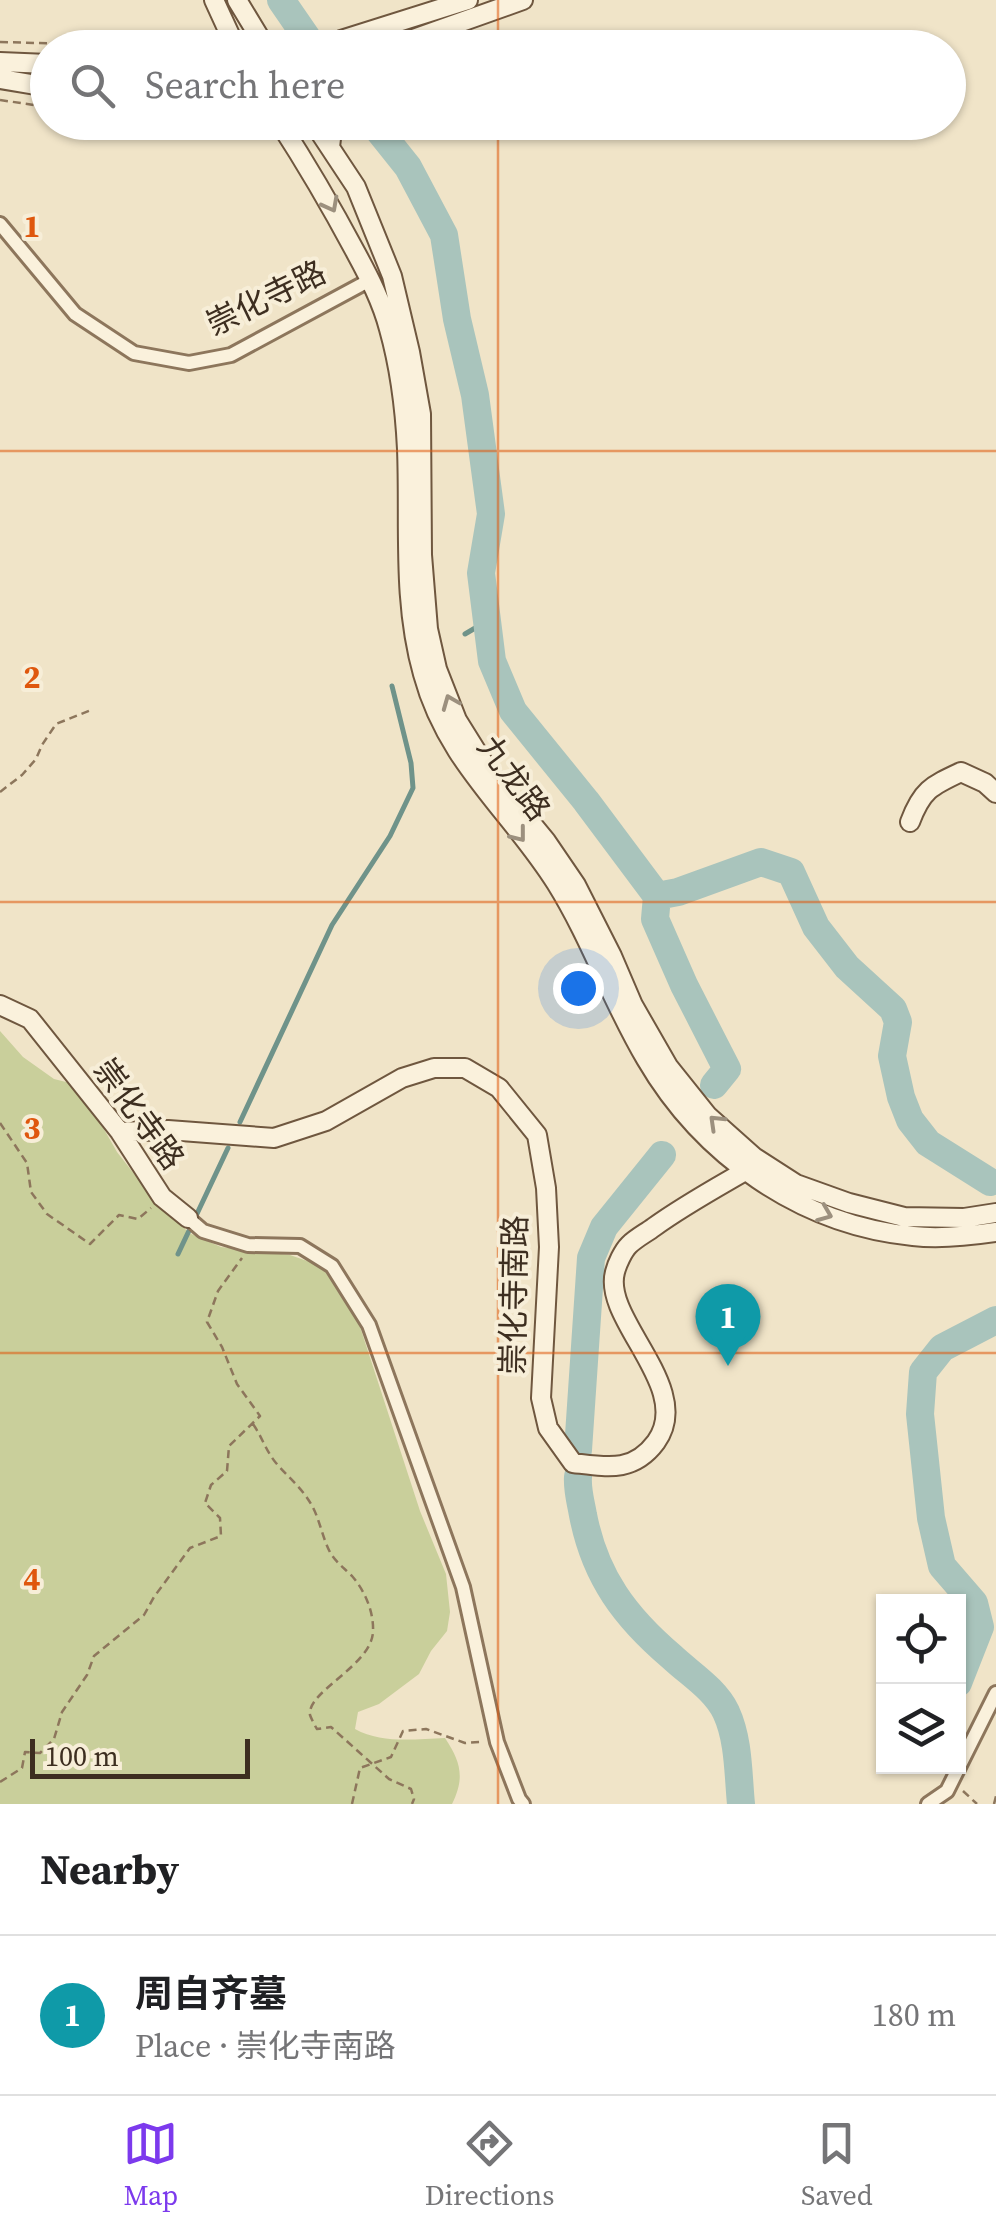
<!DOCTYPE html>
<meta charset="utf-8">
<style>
:root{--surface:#fff;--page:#f2f2f2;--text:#202124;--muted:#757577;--line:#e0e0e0;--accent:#7c3aed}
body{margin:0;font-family:"Source Serif 4","Noto Sans SC",serif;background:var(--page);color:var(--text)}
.controls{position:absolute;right:30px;bottom:30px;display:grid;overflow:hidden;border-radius:0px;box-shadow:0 2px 8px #0004}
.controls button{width:90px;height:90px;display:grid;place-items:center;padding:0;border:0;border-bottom:2px solid var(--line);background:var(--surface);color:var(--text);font:50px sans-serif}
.scale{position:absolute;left:30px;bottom:25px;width:220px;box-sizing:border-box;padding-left:10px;border:5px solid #3d2e20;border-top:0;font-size:28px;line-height:35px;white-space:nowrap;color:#3d2e20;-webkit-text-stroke:8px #f7eed8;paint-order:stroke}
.you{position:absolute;left:578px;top:988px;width:35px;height:35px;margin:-25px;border:8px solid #fff;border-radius:50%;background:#1a73e8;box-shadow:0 0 0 15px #1a73e833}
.badge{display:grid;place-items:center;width:65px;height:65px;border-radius:50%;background:var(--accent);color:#fff;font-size:32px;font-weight:700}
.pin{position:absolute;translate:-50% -82px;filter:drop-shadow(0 2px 5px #0008)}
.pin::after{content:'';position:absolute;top:52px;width:35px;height:30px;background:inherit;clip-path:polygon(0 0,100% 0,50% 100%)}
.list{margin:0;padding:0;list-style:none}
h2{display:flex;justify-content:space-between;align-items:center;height:130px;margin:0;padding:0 40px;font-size:42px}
h2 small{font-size:32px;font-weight:400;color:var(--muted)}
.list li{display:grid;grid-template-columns:65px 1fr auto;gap:30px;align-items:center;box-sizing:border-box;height:160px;padding:0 40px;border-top:2px solid var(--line)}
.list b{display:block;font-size:38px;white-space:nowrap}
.list p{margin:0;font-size:32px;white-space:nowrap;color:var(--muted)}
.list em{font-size:32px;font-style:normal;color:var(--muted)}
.icon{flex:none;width:55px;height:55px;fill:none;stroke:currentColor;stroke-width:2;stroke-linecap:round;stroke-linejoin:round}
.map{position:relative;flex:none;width:996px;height:1804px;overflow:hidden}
.search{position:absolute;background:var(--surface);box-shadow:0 2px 8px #0004;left:30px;right:30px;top:30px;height:110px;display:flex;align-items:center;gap:25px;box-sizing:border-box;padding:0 35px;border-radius:55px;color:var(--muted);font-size:38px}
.sheet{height:290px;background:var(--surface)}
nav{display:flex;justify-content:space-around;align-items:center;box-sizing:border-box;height:140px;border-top:2px solid var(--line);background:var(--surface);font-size:28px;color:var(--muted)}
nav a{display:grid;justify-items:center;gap:5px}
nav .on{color:var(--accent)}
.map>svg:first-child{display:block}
</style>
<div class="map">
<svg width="996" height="1804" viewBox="0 0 996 1804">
<rect width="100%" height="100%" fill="#f0e4c8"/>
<path fill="#c9cf9b" d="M0,1031L23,1057L54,1079L70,1083L93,1110L117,1152L142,1184L189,1233L221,1247L290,1255L336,1271L350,1296L420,1511L446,1574L450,1612L447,1631L431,1651L419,1674L379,1704L358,1712L355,1729C382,1744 415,1739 445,1738C461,1762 465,1778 452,1804H0Z"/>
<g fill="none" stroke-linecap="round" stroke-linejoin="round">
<path stroke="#6f938a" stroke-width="5" d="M465,634L487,621
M240,1122L332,925L390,836L413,788L411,763L392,686
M178,1254L228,1148"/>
<path stroke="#a9c4bc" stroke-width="28" d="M281,0L314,48
M372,122L408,167L444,235L457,319L475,395L491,514L481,573L492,661L513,711L586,801L657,896L655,919L684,985L727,1069L714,1085
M657,896L678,892L761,862L791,872L816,927L847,967L893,1009L898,1022L892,1056L901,1097L910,1120L928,1143L990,1182
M578,1450L591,1258L604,1227L662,1155
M578,1477C577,1490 581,1503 583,1515C595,1577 625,1617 672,1657C690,1674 715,1689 726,1712C739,1740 738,1774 741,1804
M958,1683L980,1627L974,1603L942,1566L931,1518L920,1414L923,1372L942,1348L996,1320"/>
<g stroke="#8d765c" stroke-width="18">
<path id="street" d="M0,224L75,314L134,353L189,363L231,355L370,280
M188,1218L203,1231L248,1245L300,1246L332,1266L369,1325L463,1587L497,1742L519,1799L523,1804
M928,1804L947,1791L996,1693"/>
</g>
<g stroke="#6f573f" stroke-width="22">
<path id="secondary" d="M214,0L236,48
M237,0L266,48
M335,48L341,40L468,0
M388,48L523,0
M0,62L48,64
M0,79L48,87
M279,122C307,165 332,208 356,253C369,277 382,302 389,329C400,368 405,408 407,449C410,525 402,600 423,674C447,763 510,810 556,883C591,939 612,1002 646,1059C702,1155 800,1225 913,1236C940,1239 969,1236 996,1232
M313,122L356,187L392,276L410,352L421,414L422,555L428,629L437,669L457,720L490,773L546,841L576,885L612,956L633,1005L668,1066L708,1116L754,1157L796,1184L849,1203L904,1217L964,1218L996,1213
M330,147L333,122
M910,822C922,790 931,786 961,772L985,783L996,793
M0,1005L30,1019L120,1132L162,1197L188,1218
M120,1132L168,1130L274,1138L326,1121L402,1078L434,1068H465L499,1088L537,1135L546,1188L549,1247L541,1398L548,1428L573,1463C607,1467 633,1473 656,1442C695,1388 602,1320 615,1272C617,1264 623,1251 629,1245C636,1238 646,1233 654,1227C683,1206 714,1189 745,1171"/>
</g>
<path stroke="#8d765c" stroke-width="2.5" stroke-dasharray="8 5" stroke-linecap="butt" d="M0,42L144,46L213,43
M0,100L48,107
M0,792L22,775L36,759L42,745L56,724L91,710
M0,1123L27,1163L31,1192L47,1214L90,1244L119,1215L138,1219L151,1208
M253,1424C262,1437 266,1451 276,1463C288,1477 302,1488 311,1504C320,1519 322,1538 331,1554C337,1563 344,1568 352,1576C365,1591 374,1612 373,1632C371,1666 307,1691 310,1715C311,1718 315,1726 317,1729L331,1727L389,1779L411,1789L414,1799L412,1804
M0,1782L22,1768L25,1752L40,1753L54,1739L62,1712L87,1675L94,1656L144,1615L154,1597L190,1548L221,1536L220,1518L205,1503L211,1485L227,1471L229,1446L260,1416L237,1384L222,1347L207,1322L218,1291L242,1258
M963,1791L977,1804
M352,1804L360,1768L391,1757L403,1731L426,1729L465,1743L481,1742
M994,1804L996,1796"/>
<use href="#street" stroke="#faf1dc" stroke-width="12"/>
<use href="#secondary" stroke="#faf1dc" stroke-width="18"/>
</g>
<defs><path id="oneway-chevron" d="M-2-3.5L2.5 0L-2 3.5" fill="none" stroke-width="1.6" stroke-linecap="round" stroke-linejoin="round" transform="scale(2.5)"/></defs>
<g stroke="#9c907e">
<use href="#oneway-chevron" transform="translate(331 205) rotate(62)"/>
<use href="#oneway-chevron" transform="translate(450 702) rotate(-112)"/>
<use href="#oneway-chevron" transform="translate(519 835) rotate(52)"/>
<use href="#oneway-chevron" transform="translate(716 1122) rotate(-136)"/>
<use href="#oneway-chevron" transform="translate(825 1214) rotate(22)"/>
</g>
<path fill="none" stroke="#df570d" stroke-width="2.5" stroke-opacity="0.55" d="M498,0V48M498,122V1804M0,451H996M0,902H996M0,1353H996"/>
<g text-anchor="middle" stroke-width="8" stroke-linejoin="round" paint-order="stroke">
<g font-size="32" fill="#3d2e20" stroke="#f7eed8">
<text transform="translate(266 298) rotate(-26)" y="11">崇化寺路</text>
<text transform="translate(514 778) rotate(53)" y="11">九龙路</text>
<text transform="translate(139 1114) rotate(54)" y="11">崇化寺路</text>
<text transform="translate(514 1295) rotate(-89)" y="11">崇化寺南路</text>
</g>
</g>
<g font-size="32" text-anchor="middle" font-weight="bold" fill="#df570d" stroke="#f7eed8" stroke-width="8" stroke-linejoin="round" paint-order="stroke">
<text x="32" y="237">1</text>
<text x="32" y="688">2</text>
<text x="32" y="1139">3</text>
<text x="32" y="1590">4</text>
</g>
</svg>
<div class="controls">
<button><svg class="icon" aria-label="locate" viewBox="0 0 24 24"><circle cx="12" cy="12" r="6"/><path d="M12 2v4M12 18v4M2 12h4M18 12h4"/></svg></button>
<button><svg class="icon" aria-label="layers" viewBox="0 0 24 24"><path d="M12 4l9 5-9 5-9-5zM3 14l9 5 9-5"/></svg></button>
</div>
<div class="scale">100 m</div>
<div class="you"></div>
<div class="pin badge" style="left:728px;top:1366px;background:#0f9aa8">1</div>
<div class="search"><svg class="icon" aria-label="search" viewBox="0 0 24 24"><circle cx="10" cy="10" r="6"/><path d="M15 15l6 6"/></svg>Search here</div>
</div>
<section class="sheet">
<h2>Nearby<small></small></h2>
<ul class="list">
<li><span class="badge" style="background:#0f9aa8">1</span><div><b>周自齐墓</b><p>Place · 崇化寺南路</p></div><em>180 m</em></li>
</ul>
</section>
<nav>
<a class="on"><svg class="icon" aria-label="map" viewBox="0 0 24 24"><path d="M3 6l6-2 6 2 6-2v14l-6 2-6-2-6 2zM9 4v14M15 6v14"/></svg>Map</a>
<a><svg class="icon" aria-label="directions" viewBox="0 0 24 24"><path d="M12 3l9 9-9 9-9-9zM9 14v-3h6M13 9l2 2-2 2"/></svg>Directions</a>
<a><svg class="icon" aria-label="saved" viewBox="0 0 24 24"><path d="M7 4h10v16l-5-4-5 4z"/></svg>Saved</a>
</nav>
